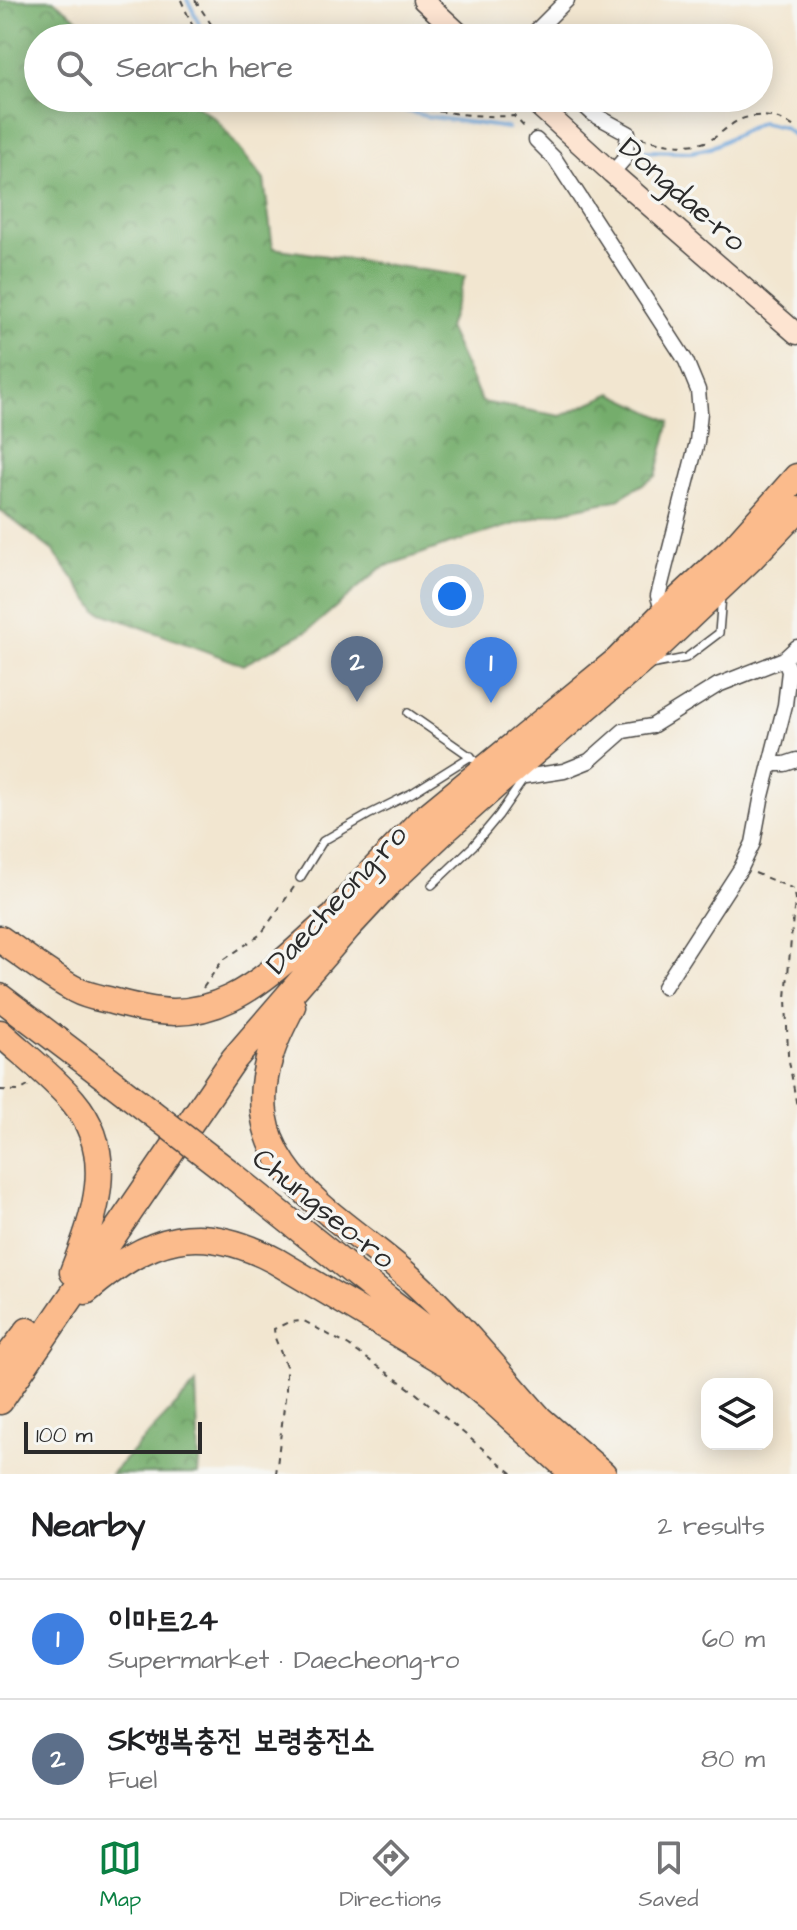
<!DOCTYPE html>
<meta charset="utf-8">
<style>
:root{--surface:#fff;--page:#f6f6f6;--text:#202124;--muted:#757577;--line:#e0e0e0;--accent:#0b8043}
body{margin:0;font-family:"Architects Daughter","Poor Story",sans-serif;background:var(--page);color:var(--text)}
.controls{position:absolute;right:24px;bottom:24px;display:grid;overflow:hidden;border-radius:16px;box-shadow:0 4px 20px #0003}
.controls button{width:72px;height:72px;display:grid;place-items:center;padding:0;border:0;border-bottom:2px solid var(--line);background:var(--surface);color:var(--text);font:40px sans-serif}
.scale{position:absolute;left:24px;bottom:20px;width:178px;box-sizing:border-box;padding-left:8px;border:4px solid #2b2b2b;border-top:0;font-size:22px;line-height:28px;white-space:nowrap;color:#2b2b2b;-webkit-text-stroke:6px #f6f6f2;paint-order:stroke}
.you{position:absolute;left:452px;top:596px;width:28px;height:28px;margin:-20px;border:6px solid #fff;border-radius:50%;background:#1a73e8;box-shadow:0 0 0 12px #1a73e833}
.badge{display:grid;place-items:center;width:52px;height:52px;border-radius:50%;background:var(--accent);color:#fff;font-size:26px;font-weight:700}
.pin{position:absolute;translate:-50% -66px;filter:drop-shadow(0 2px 4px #0008)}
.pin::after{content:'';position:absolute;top:42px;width:28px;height:24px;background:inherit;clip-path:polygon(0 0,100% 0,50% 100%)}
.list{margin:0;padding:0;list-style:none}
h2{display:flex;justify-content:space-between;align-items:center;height:104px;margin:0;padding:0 32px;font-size:34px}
h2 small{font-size:26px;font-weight:400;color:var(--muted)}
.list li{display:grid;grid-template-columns:52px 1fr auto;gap:24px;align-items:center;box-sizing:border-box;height:120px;padding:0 32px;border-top:2px solid var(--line)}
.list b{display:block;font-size:30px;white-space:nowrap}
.list p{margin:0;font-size:26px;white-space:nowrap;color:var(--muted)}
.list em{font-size:26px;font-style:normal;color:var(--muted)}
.icon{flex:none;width:44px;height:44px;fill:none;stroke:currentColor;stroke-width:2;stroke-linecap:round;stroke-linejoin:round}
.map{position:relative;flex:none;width:797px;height:1474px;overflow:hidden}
.search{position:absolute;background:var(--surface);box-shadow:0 4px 20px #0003;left:24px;right:24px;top:24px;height:88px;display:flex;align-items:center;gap:20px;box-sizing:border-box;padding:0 28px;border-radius:44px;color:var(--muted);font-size:30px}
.sheet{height:344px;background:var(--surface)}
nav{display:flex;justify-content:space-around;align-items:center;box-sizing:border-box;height:112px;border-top:2px solid var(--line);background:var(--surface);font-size:22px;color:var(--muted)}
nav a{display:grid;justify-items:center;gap:4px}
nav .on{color:var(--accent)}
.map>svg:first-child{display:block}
</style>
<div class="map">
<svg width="797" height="1474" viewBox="0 0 797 1474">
<defs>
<pattern id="forest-crowns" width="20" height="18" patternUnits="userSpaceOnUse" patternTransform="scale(2)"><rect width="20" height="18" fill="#75ad6c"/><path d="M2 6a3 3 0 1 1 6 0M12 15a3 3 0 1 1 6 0" fill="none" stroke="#608d59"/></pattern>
</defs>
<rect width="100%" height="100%" fill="#f6f6f2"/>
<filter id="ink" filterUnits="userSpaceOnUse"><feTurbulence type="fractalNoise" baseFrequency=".0125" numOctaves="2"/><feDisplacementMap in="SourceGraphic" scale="16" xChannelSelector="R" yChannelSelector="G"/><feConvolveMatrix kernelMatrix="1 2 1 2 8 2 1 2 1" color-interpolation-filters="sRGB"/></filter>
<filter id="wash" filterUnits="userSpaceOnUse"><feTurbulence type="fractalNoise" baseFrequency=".006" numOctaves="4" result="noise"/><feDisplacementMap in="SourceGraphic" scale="32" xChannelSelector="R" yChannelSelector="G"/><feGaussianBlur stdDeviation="1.8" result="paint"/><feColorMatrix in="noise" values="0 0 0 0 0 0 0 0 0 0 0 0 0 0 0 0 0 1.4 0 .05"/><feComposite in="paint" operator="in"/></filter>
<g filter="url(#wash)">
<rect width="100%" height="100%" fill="#f2e6d0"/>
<path fill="url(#forest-crowns)" stroke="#506c4c" stroke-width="2" d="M0,0H53L103,38H38V98H186L216,119L264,180L273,248L465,276L448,328L482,402L561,416L612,393L670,421L656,476L616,500L545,515L446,545L381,568L309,630L243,665L97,611L53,551L0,510Z
M196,1384L199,1462L198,1474H111Z"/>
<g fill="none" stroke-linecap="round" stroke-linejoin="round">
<path stroke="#6ca5db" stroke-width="4" d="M187,0C195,11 199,31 210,38
M362,98L425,116L508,128
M641,151L691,152L710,148L761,122L783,127L796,137L797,142"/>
</g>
</g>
<g filter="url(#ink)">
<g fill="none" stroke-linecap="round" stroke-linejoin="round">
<g stroke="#494744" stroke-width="10">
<path id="lane" d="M650,665L686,658L719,633L722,595
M408,713L474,759
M300,878L323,841L370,814L412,793L471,756
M432,885L473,846L499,815L523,780"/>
</g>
<g stroke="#494744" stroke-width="17">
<path id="street" d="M529,38L567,0
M576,98L593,114L628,133L625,158L612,173
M536,140L555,159L686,361L698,390L700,412L697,442L658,596L663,614
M770,764H785L797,760
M505,780L564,771L589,761L623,731L652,726L718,685L784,659L797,647
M664,987L741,868L753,843L761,800L785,705L789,671L784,659"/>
</g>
<g stroke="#494744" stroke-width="23">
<path id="secondary" d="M423,0L464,38
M530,98L612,173L797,334"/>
</g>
<g stroke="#494744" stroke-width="29">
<path id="highway" d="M321,933L360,884L420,822L618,660L663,614L733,549L797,477
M0,939C23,955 52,978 76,990C87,996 100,998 112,1001C155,1013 188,1019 231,998C268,980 300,946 331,919
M0,997L87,1063
M292,1006C284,1022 275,1038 270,1056C235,1172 342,1216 411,1279C457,1321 497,1371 538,1417
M0,1033C24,1055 52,1076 73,1101C118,1154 95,1216 73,1272
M231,1174L387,1299L482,1371
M86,1291C150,1236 199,1220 276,1261L444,1361
M0,1367L28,1331
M453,1368L492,1400L574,1474
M0,1401L234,1059L348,927L388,884L444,831L500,781L652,652L751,558L797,510
M527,1408L603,1474"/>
</g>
<path stroke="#494744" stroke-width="2" stroke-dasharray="6 6" stroke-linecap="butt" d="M181,0L198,38
M195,0L213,27L236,38
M380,98C414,110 477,118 514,116L527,130
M641,138C659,143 686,148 705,142C715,139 722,131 731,125C751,110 779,115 797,129
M755,873L794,889L796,899L793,916L786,998L788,1055L797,1107
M203,988L222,961L261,934L294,887
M0,1090L19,1091L28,1086
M276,1474L286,1390V1366L275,1338L274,1329L289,1322L304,1321L349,1346L412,1390L513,1474"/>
<use href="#lane" stroke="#fff" stroke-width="7"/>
<use href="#street" stroke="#fff" stroke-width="14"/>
<use href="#secondary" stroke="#fde4d1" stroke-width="20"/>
<use href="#highway" stroke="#fbbb8c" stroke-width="26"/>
<g stroke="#494744" stroke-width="29" stroke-linecap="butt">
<path id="highway-bridge" d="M87,1063L231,1174"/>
</g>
<use href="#highway-bridge" stroke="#fbbb8c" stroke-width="26"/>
</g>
</g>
<g text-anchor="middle" stroke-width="7" stroke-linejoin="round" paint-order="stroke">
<g font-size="30" fill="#2b2b2b" stroke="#f6f6f2">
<text transform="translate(683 194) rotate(41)" y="10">Dongdae-ro</text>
<text transform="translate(336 899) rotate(-47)" y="10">Daecheong-ro</text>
<text transform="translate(324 1208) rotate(39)" y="10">Chungseo-ro</text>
</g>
</g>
</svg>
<div class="controls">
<button><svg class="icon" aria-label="layers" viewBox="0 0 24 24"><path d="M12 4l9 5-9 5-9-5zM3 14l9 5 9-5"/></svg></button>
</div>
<div class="scale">100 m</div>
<div class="you"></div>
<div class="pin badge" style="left:491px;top:703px;background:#3f7fe0">1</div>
<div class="pin badge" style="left:357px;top:702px;background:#5c6f8a">2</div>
<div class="search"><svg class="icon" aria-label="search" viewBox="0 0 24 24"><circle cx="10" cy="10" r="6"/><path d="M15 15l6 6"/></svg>Search here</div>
</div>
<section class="sheet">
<h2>Nearby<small>2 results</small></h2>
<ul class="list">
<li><span class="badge" style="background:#3f7fe0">1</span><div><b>이마트24</b><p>Supermarket · Daecheong-ro</p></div><em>60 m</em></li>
<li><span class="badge" style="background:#5c6f8a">2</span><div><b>SK행복충전 보령충전소</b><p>Fuel</p></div><em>80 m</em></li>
</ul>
</section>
<nav>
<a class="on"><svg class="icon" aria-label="map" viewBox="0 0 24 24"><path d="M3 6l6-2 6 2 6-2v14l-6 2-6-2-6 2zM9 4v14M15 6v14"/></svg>Map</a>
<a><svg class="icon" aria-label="directions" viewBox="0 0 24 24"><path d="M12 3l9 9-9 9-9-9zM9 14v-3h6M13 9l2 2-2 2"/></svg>Directions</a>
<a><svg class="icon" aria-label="saved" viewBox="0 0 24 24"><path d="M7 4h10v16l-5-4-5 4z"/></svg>Saved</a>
</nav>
